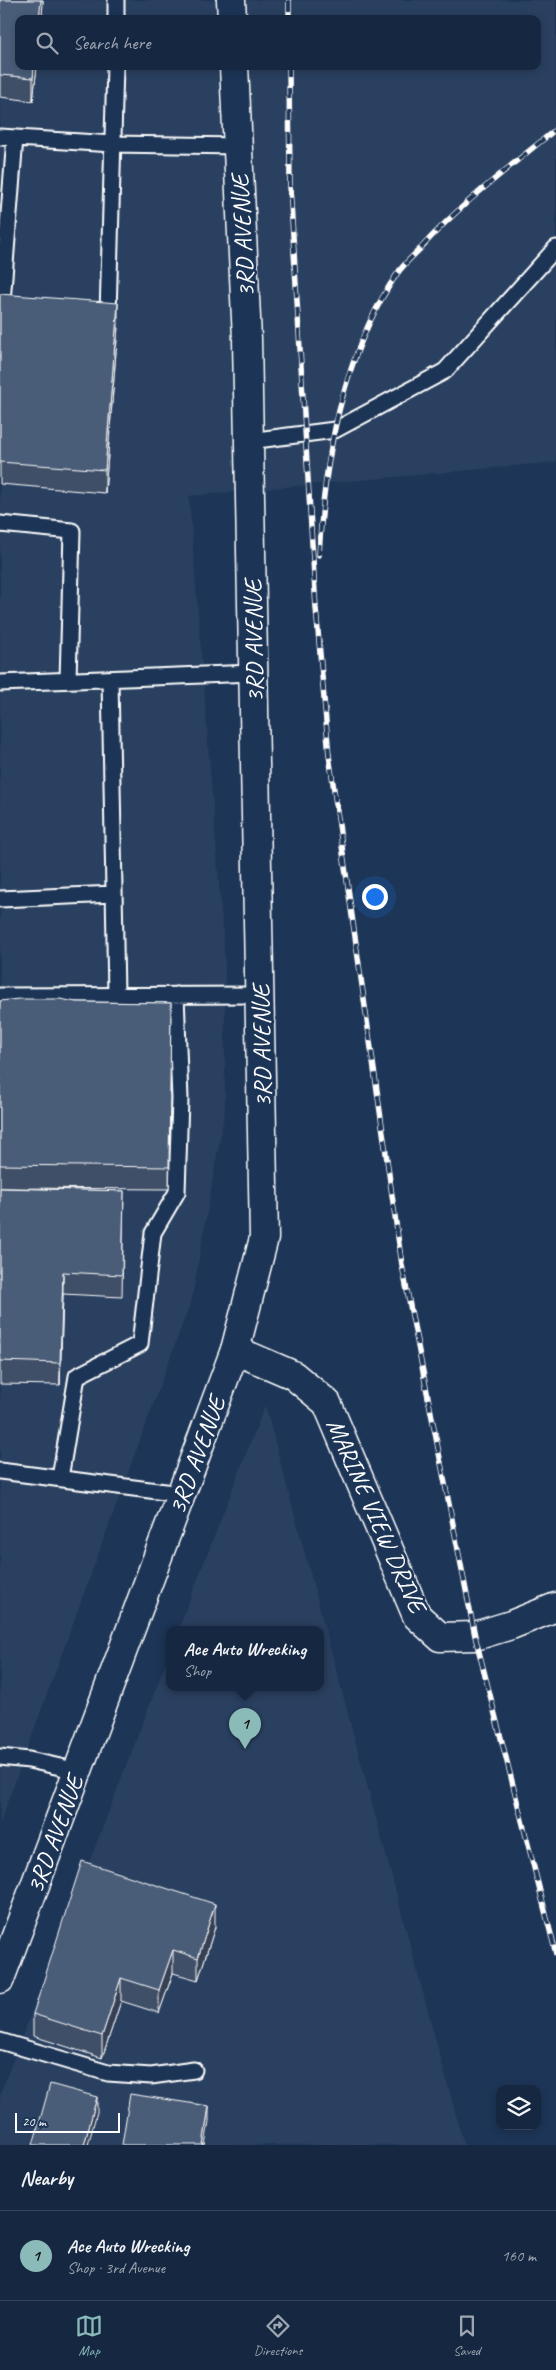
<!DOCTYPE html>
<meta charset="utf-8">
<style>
:root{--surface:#162841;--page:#23344c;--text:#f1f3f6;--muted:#9ea6b1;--line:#35445a;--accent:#8bbbb9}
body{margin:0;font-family:Caveat,sans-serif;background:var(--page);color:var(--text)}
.controls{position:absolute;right:15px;bottom:15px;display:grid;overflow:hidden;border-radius:10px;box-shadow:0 2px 8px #0003}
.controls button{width:45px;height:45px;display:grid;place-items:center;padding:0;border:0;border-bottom:1px solid var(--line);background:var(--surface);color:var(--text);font:25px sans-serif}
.scale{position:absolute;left:15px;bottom:12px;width:105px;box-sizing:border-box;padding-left:5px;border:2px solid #fff;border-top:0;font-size:14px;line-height:18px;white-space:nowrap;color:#fff;-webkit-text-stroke:4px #1d3557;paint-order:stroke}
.you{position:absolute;left:374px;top:896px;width:18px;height:18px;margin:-12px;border:4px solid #fff;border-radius:50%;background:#1a73e8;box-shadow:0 0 0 8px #1a73e833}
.badge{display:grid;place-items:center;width:32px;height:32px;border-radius:50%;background:var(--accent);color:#111;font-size:16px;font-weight:700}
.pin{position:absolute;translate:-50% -41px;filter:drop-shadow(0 1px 2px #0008)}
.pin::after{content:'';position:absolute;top:26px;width:18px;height:15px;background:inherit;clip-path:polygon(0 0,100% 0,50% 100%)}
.popup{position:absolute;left:166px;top:1626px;width:158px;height:65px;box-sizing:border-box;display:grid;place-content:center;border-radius:10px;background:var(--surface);filter:drop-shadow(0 1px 4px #0005);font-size:16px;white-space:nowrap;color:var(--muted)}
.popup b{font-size:19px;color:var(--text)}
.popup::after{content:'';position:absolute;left:50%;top:100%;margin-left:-10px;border:10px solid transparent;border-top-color:var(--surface)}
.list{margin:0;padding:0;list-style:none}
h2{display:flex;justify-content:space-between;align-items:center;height:65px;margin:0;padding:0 20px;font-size:21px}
h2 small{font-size:16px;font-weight:400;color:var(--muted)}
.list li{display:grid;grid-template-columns:32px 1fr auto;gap:15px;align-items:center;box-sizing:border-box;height:90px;padding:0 20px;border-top:1px solid var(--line)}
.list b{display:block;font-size:19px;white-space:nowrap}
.list p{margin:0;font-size:16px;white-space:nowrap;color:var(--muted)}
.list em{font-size:16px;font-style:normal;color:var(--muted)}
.icon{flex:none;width:28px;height:28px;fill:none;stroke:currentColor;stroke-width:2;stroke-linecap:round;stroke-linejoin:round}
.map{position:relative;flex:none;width:556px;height:2145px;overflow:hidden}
.search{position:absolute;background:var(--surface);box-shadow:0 2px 8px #0003;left:15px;right:15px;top:15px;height:55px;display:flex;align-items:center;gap:12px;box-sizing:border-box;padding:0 18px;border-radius:10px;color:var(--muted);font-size:19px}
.sheet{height:155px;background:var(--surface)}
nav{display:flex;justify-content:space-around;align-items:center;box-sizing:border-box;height:70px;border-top:1px solid var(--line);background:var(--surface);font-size:14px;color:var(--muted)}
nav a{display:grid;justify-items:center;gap:2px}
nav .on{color:var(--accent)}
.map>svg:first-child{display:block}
</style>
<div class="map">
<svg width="556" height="2145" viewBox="0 0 556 2145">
<rect width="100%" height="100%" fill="#1d3557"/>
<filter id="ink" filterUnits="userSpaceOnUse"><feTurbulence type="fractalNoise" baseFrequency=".02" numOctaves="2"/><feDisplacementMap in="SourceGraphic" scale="10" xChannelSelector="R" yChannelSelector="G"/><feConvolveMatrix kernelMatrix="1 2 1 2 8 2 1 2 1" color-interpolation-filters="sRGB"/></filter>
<g filter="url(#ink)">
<path fill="#2a4161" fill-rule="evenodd" d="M0,0H556V462L189,496L225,961V1110L192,1298L0,1823ZM19,19H537V66H19Z
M265,1405L464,2145H0V2094L170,1652V1688H320V1630H178Z"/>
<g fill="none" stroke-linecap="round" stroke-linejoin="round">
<g stroke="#fff" stroke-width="19">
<path id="lane" d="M116,19V0
M0,137L113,144L238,146
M13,304L2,302L15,138
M98,313L108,314L115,66
M249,441L335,430L445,371L556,248
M0,524L72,531L68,680
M110,679L116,995
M0,683L253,673
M0,899L114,894
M0,996L260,995
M0,1471L181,1494
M60,1478L77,1376L140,1344L153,1233L177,1192L180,1099L176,995
M0,1757L29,1760L78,1771
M0,2041L108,2073L151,2076L194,2070"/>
</g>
<g stroke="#fff" stroke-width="31">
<path id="street" d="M235,1350L293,1375L327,1403L417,1616L440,1637L475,1636L511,1625L556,1607"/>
</g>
<g stroke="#fff" stroke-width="31">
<path id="secondary" d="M231,0L232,19
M0,1979L235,1350L264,1238L247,339L234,66"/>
</g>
<use href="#lane" stroke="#1d3557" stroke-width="15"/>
<use href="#street" stroke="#1d3557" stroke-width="28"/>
<use href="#secondary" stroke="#1d3557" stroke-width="28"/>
<g stroke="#fff" stroke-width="5.5">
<path id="rail" d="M289,0V19
M289,66L290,187L316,608L329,755L402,1265L475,1636L556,1954
M319,555C324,459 342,355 397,274C403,265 412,257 420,249C460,204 510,167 556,129"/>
</g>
<use href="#rail" stroke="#1d3557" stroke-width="4" stroke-dasharray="11" stroke-linecap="butt"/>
</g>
<path fill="#405068" stroke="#fff" d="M0,0H43L42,19H19V66H37L33,101L0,97Z
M0,294L118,326L105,493L0,484Z
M0,1001L171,1003L169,1189L0,1188Z
M0,1188L124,1191L122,1297L63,1294L60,1385L0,1384Z
M215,1927L198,1980L173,1973L159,2013L121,2001L102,2058L33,2036V2014Z"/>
<path fill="#344155" stroke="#fff" d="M41,0H43L42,19H39Z
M34,66H37L33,101V78Z
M118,303V326L105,493V470Z
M63,1272V1294L60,1385V1363Z
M215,1904V1927L198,1980V1958Z
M173,1950V1973L159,2013V1990Z
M121,1978V2001L102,2058V2036Z
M97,2097V2112L88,2145H84Z
M209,2106V2121L205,2145H203Z"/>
<path fill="#4a5d79" stroke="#fff" d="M0,0H41L39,19H19V66H34L33,78L0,75Z
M0,294L118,303L105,470L0,462Z
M19,999H60L76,1002L171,1003L169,1167L0,1165V1001Z
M0,1188L124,1191L122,1275L63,1272L60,1363L0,1361Z
M82,1861L215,1904L198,1958L173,1950L159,1990L121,1978L102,2036L33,2014Z
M50,2084L97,2097L84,2145H33Z
M130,2094L209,2106L203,2145H122Z"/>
</g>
<g text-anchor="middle" stroke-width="5" stroke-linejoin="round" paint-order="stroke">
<g font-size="25" fill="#fff" stroke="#1d3557">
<text transform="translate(242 236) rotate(-93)" y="9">3RD AVENUE</text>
<text transform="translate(253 641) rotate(-91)" y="9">3RD AVENUE</text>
<text transform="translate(261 1046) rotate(-91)" y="9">3RD AVENUE</text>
<text transform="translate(196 1455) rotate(-70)" y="9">3RD AVENUE</text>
<text transform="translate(377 1515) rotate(66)" y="9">MARINE VIEW DRIVE</text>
<text transform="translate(54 1834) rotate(-70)" y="9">3RD AVENUE</text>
</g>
</g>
</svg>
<div class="controls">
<button><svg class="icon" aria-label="layers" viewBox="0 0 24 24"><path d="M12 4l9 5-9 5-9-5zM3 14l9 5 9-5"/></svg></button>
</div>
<div class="scale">20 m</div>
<div class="you"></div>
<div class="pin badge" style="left:245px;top:1749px">1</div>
<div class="popup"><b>Ace Auto Wrecking</b>Shop</div>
<div class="search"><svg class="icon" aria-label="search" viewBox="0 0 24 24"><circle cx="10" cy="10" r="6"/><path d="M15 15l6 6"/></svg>Search here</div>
</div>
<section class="sheet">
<h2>Nearby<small></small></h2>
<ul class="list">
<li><span class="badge">1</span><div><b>Ace Auto Wrecking</b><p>Shop · 3rd Avenue</p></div><em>160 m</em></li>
</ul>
</section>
<nav>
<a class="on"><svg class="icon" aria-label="map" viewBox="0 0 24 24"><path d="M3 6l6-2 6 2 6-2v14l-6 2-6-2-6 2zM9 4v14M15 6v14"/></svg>Map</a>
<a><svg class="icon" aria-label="directions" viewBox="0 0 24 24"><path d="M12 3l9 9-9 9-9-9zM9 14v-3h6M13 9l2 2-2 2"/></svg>Directions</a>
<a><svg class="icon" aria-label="saved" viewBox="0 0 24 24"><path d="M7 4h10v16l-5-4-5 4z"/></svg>Saved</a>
</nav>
